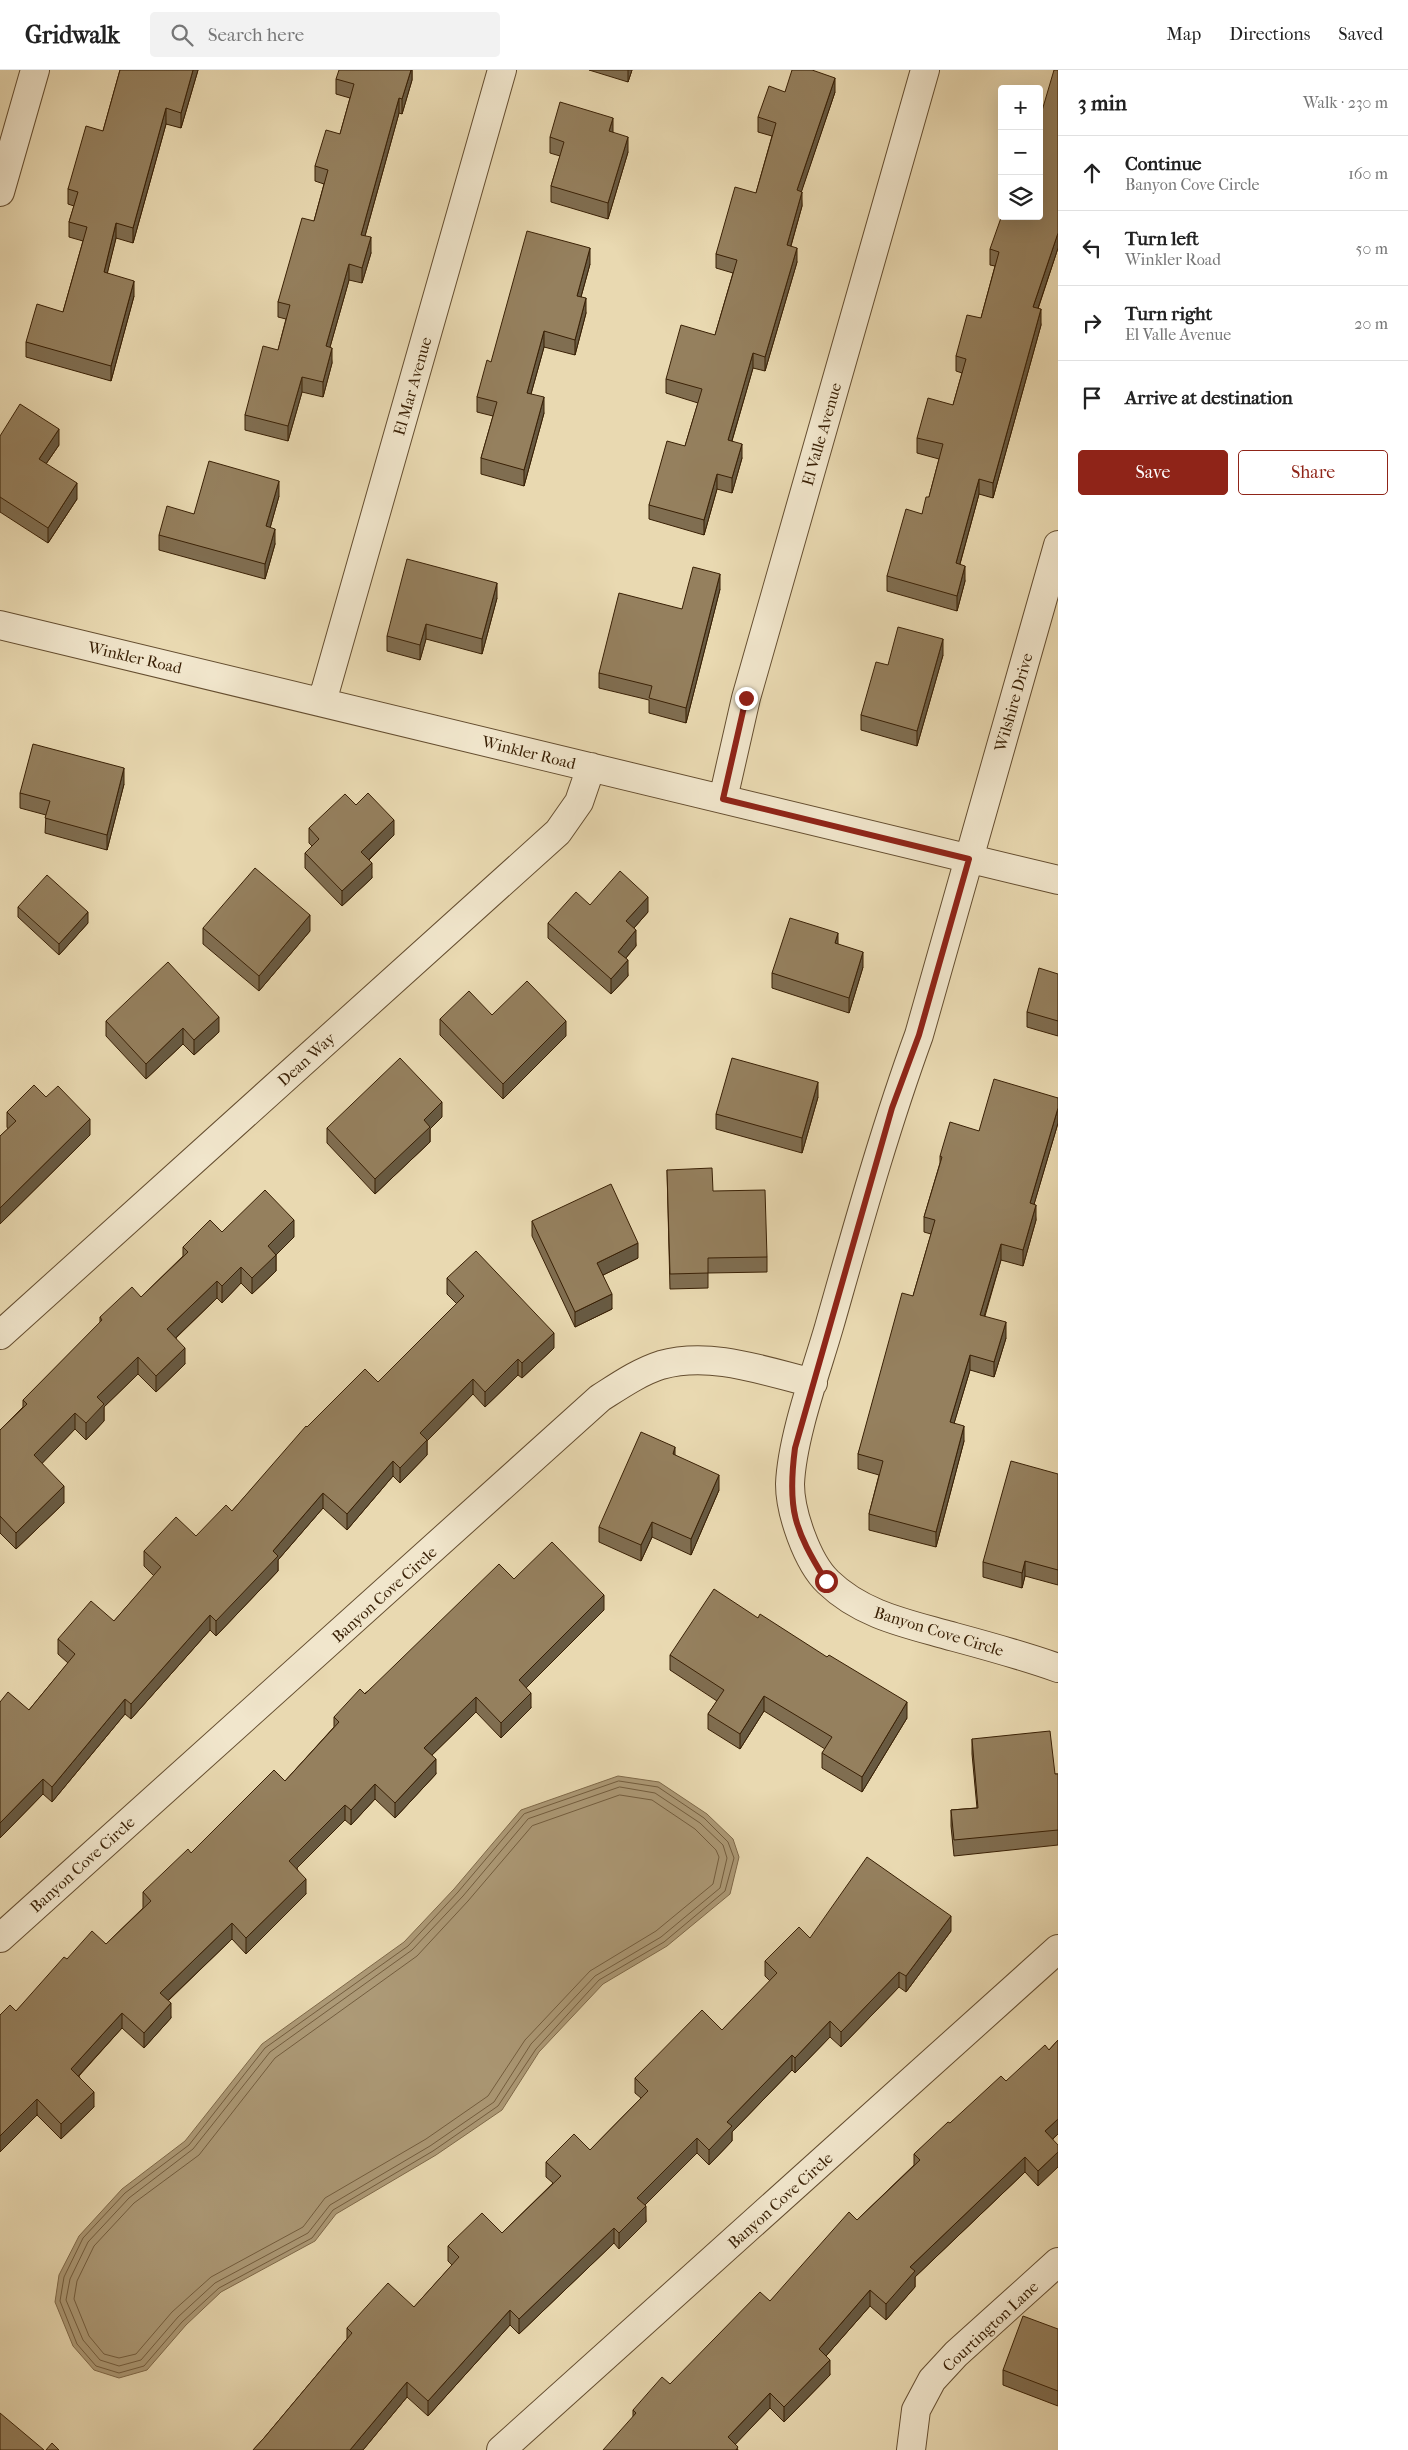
<!DOCTYPE html>
<meta charset="utf-8">
<style>
:root{--surface:#fff;--page:#f2f2f2;--text:#222;--muted:#767676;--line:#e0e0e0;--accent:#8f2418}
body{margin:0;font-family:"IM FELL French Canon",serif;background:var(--page);color:var(--text)}
.controls{position:absolute;right:15px;top:15px;display:grid;overflow:hidden;border-radius:5px;box-shadow:0 5px 20px #0002}
.controls button{width:45px;height:45px;display:grid;place-items:center;padding:0;border:0;border-bottom:1px solid var(--line);background:var(--surface);color:var(--text);font:25px sans-serif}
.stop{position:absolute;width:15px;height:15px;margin:-11px;border:4px solid #8f2418;border-radius:50%;background:#fff}
.stop.end{background:#8f2418;border-color:#fff;box-shadow:0 1px 5px #0008}
.list{margin:0;padding:0;list-style:none}
h2{display:flex;justify-content:space-between;align-items:center;height:65px;margin:0;padding:0 20px;font-size:21px}
h2 small{font-size:16px;font-weight:400;color:var(--muted)}
.list li{display:grid;grid-template-columns:32px 1fr auto;gap:15px;align-items:center;box-sizing:border-box;height:75px;padding:0 20px;border-top:1px solid var(--line)}
.list b{display:block;font-size:19px;white-space:nowrap}
.list p{margin:0;font-size:16px;white-space:nowrap;color:var(--muted)}
.list em{font-size:16px;font-style:normal;color:var(--muted)}
.actions{display:flex;gap:10px;padding:15px 20px}
.actions a{flex:1;padding:11px 0;border:1px solid var(--accent);border-radius:5px;text-align:center;font-size:18px;color:var(--accent)}
.actions .main{background:var(--accent);color:#fff}
.icon{flex:none;width:28px;height:28px;fill:none;stroke:currentColor;stroke-width:2;stroke-linecap:round;stroke-linejoin:round}
.map{position:relative;flex:none;width:1058px;height:2380px;overflow:hidden}
header{display:flex;align-items:center;gap:30px;box-sizing:border-box;height:70px;padding:0 25px;background:var(--surface);border-bottom:1px solid var(--line)}
header strong{font-size:24px}
nav{display:flex;gap:28px;margin-inline-start:auto;font-size:18px}
.search{width:350px;height:45px;background:var(--page);display:flex;align-items:center;gap:12px;box-sizing:border-box;padding:0 18px;border-radius:5px;color:var(--muted);font-size:19px}
main{display:flex}
aside{flex:1;background:var(--surface)}
.map>svg:first-child{display:block}
</style>
<header>
<strong>Gridwalk</strong>
<div class="search"><svg class="icon" aria-label="search" viewBox="0 0 24 24"><circle cx="10" cy="10" r="6"/><path d="M15 15l6 6"/></svg>Search here</div>
<nav><a>Map</a><a>Directions</a><a>Saved</a></nav>
</header>
<main>
<div class="map">
<svg width="1058" height="2380" viewBox="0 0 1058 2380">
<rect width="100%" height="100%" fill="#e9d9b1"/>
<filter id="stains"><feTurbulence type="fractalNoise" baseFrequency=".004" numOctaves="4"/><feColorMatrix values="0 0 0 0 .2 0 0 0 0 .09 0 0 0 0 .02 0 0 0 .5 -.17"/></filter>
<radialGradient id="worn" r=".72"><stop offset=".6" stop-color="#630" stop-opacity="0"/><stop offset="1" stop-color="#630" stop-opacity=".3"/></radialGradient>
<path fill="#ad9a77" stroke="#7f6949" d="M618,1706L659,1712L707,1744L733,1769L739,1787L730,1824L667,1876L603,1914L539,1982L502,2040L436,2085L336,2144L315,2171L221,2222L186,2255L147,2300L119,2308L94,2300L73,2276L55,2232L59,2205L79,2166L122,2119L185,2071L262,1974L404,1872L454,1819L521,1740Z"/>
<g fill="none" stroke-linecap="round" stroke-linejoin="round">
<path stroke="#735d3e" stroke-width="1" d="M619,1711L658,1717L704,1748L728,1772L734,1788L725,1821L664,1872L599,1910L536,1979L498,2036L433,2081L333,2140L312,2168L219,2218L182,2252L144,2296L119,2303L96,2296L77,2274L60,2231L64,2207L83,2168L125,2123L189,2075L265,1978L408,1876L458,1822L524,1744Z
M620,1717L655,1723L700,1753L723,1775L727,1788L720,1818L661,1867L595,1906L531,1974L494,2032L430,2076L330,2135L308,2163L215,2213L178,2247L141,2290L119,2296L100,2290L83,2270L66,2230L70,2209L88,2172L129,2128L193,2079L270,1982L412,1880L463,1826L528,1749Z
M620,1725L652,1730L695,1759L716,1780L719,1787L713,1814L656,1861L590,1901L525,1970L488,2026L426,2069L325,2128L303,2157L211,2207L172,2242L136,2284L119,2288L104,2284L89,2266L74,2229L77,2211L94,2176L134,2133L199,2085L275,1988L417,1886L468,1831L532,1756Z"/>
<g stroke="#654e30" stroke-width="30">
<path id="minor" d="M0,122L35,0
M1058,475L919,965C884,1061 857,1159 829,1257C816,1302 792,1367 790,1414C790,1442 807,1492 828,1512C861,1544 904,1553 947,1565C984,1575 1022,1585 1058,1598
M0,555L1058,810
M322,632L502,0
M723,729L746,628L925,0
M0,1265L558,762L579,732L591,697
M0,1868L600,1328C619,1316 639,1302 661,1295C711,1281 764,1301 813,1313
M501,2380L1058,1879
M911,2380L916,2340L932,2310L956,2284L1058,2192"/>
</g>
<use href="#minor" stroke="#f1e6cc" stroke-width="28"/>
</g>
<path fill="#806e51" stroke="#392005" d="M120,0H198L181,58L166,54L133,173L116,168L107,203L134,226L111,311L26,287V272L63,242L83,171L69,167V152L74,136L68,134V119L103,61Z
M412,0V10L402,44L399,43L365,166L371,183L362,213L349,210L330,277L332,293L323,327L302,322L288,371L245,360V345L278,280L286,249L278,247V232L314,151L324,114L315,111V96L340,64L350,28L336,24V9Z
M589,0H632L628,12Z
M785,22H835L801,122L802,136L791,176L797,192L765,301L753,298L732,371L742,388L732,423L717,419L704,465L649,449V435L685,376L698,333L666,323V309L715,265L733,203L716,198V184L756,123L772,66L758,62V47Z
M613,62L628,82L608,149L551,132V116L560,86L550,83V67Z
M1058,178L1038,239L1041,255L993,428L979,424L960,494L965,511L957,541L887,521V506L922,444L929,427L939,389L917,383V368L953,335L962,303L956,301V286L981,248L995,196L990,195V179Z
M590,194L581,227L586,243L575,285L544,277L531,324L544,343L524,416L481,404V388L493,346L477,342V327L491,292Z
M0,366L59,375L46,394L77,429L48,473L0,442Z
M279,426L270,458L275,474L265,509L159,480V465L194,444Z
M720,519L686,653L649,643V630L599,618V603L682,539Z
M497,528L482,584L426,569L420,590L387,581V566Z
M943,585L917,676L861,660V645L888,595Z
M124,714L107,780L45,763L46,745L20,738V723Z
M356,735L394,765L369,790L372,808L342,836L305,798V783L312,776L309,773V758Z
M590,835L648,842L634,858L636,876L626,888L628,906L611,924L548,868V853Z
M18,837L88,853L59,885L18,847Z
M203,858L310,861L259,921L203,874Z
M838,874L863,897L849,943L772,918V903Z
M1058,904V966L1027,957V942Z
M492,945L566,966L503,1029L440,965V949Z
M106,951L219,962L194,985L183,974L146,1009L106,966Z
M46,1027L90,1065L0,1154V1066L8,1059L7,1057V1042Z
M818,1027L802,1083L716,1059V1044Z
M1058,1028V1053L1034,1134L1036,1150L1023,1196L1001,1190L985,1246L1006,1268L994,1307L970,1300L954,1353L964,1371L936,1477L869,1460V1444L879,1405L858,1399V1384L913,1226L931,1164L924,1162V1147L940,1093V1086L979,1061Z
M442,1047L430,1059V1072L375,1124L327,1073V1058Z
M667,1100L713,1121L767,1187V1202L708,1203V1218L670,1219Z
M532,1151L638,1188L603,1205L612,1239L575,1257L532,1166Z
M222,1162L294,1167L276,1185V1201L252,1224L241,1213L222,1233L217,1228L176,1268L185,1294L156,1322L138,1304L104,1337V1351L86,1370L75,1359L42,1393L64,1433L16,1479L0,1463V1360L23,1337V1330L100,1253V1247L141,1227L183,1186V1177Z
M447,1208L554,1278L522,1308L518,1305L485,1337L473,1324L427,1371V1385L400,1413L393,1406L347,1460L323,1438L278,1490V1501L216,1566L210,1560L131,1649L125,1644L52,1732L43,1724L0,1768V1632L29,1640L68,1593L58,1584V1569L114,1551L154,1506L144,1496V1481L196,1466L232,1441L307,1357L378,1312L457,1234L447,1224Z
M675,1385L719,1420L691,1485L652,1467L641,1491L599,1472V1457Z
M1058,1404V1515L1025,1506L1022,1518L983,1507V1492Z
M514,1509L604,1540L526,1617L531,1638L501,1668L476,1642L432,1685L436,1704L395,1748L375,1729L351,1755L345,1750L297,1798L306,1824L246,1884L232,1869L168,1931L171,1948L144,1978L122,1958L79,2006L94,2037L61,2069L37,2045L16,1941L67,1889L106,1874L143,1838V1822L191,1783L285,1711L334,1657V1647Z
M670,1585L907,1648L862,1722L822,1698V1683L825,1679L764,1641L740,1679L708,1659V1644L717,1631L670,1600Z
M972,1669L1055,1704H1058V1775L954,1786L951,1756V1740L977,1738L972,1684Z
M951,1861L906,1922L899,1917L841,1977L830,1967L795,2003L792,2000L732,2062V2071L709,2095L697,2083L645,2135L646,2152L619,2179L614,2173L519,2264L510,2255L428,2346L407,2327L363,2380H253L264,2368L347,2269V2258L414,2237L452,2195L448,2191V2176L502,2163L553,2113L546,2107V2092L590,2080L641,2028L635,2023V2008L722,1960L770,1911L765,1906V1891L810,1868Z
M1058,1970V2064L1053,2069L1038,2116L1025,2102L915,2207V2217L886,2250L870,2236L826,2286L830,2305L784,2352L770,2338L735,2374L738,2380L633,2347V2340L670,2314L770,2231L857,2150L914,2095V2084L950,2053L1049,1980Z
M1058,2259V2336L1003,2315V2300Z"/>
<path fill="#685a42" stroke="#392005" d="M193,0H198L181,58V43Z
M411,0H412V10L402,44V29Z
M628,0H632L628,12Z
M835,8V22L797,135V120Z
M399,28V43L361,180V165Z
M166,38V54L133,173V158Z
M613,48V63L609,61Z
M628,67V82L608,149V133Z
M802,122V136L787,189V175Z
M116,153V168L104,217V202Z
M1058,163V178L1033,253V237Z
M371,167V183L362,213V198Z
M590,178V194L577,241V226Z
M797,178V192L765,301V287Z
M349,194V210L326,291V276Z
M134,211V226L111,311V296Z
M586,228V243L575,285V270Z
M1041,239V255L993,428V413Z
M544,261V277L527,338V323Z
M332,278V293L323,327V312Z
M753,283V298L728,384V370Z
M302,307V322L288,371V356Z
M544,327V343L524,416V400Z
M59,359V375L39,404V389Z
M742,374V388L732,423V408Z
M717,404V419L704,465V450Z
M979,409V424L956,508V493Z
M279,411V426L266,472V456Z
M77,413V429L48,473V458Z
M275,459V474L265,509V494Z
M965,496V511L957,541V526Z
M720,504V519L686,653V638Z
M497,513V528L482,584V569Z
M426,554V569L420,590V575Z
M943,569V585L917,676V661Z
M124,698V714L107,780V765Z
M394,750V765L361,797V782Z
M372,793V808L342,836V821Z
M648,827V842L626,867V851Z
M88,842V853L59,885V874Z
M310,845V861L259,921V906Z
M636,860V876L618,897V882Z
M838,863V878L835,873Z
M863,882V897L849,943V928Z
M628,890V906L611,924V909Z
M219,947V962L194,985V970Z
M566,951V966L503,1029V1014Z
M183,958V974L146,1009V994Z
M818,1012V1027L802,1083V1068Z
M442,1032V1047L430,1059V1072L375,1124V1109L424,1050Z
M1058,1038V1053L1030,1148V1133Z
M90,1049V1065L0,1154V1138Z
M1036,1135V1150L1023,1196V1180Z
M294,1150V1167L275,1186L276,1185V1201L252,1224V1208L268,1176Z
M638,1173V1188L597,1208V1193Z
M1001,1174V1190L980,1260V1245Z
M241,1197V1213L222,1233V1216Z
M217,1211V1228L167,1276V1259Z
M612,1224V1239L575,1257V1242Z
M1006,1252V1268L994,1307V1292Z
M554,1263V1278L522,1308V1293Z
M185,1278V1294L156,1322V1306Z
M970,1285V1300L950,1367V1352Z
M138,1287V1304L104,1337V1351L86,1370V1353L97,1327Z
M518,1289V1305L485,1337V1322Z
M473,1309V1324L427,1371V1385L400,1413V1398L420,1363Z
M75,1343V1359L34,1402V1385Z
M964,1356V1371L936,1477V1462Z
M675,1377V1392L673,1384Z
M393,1391V1406L347,1460V1444Z
M719,1405V1420L691,1485V1469Z
M64,1416V1433L16,1479V1463Z
M323,1423V1438L278,1490V1501L216,1566V1551L273,1481Z
M652,1452V1467L641,1491V1475Z
M1025,1491V1506L1022,1518V1503Z
M604,1525V1540L519,1625V1610Z
M210,1545V1560L131,1649V1634Z
M531,1623V1638L501,1668V1653Z
M764,1626V1641L740,1679V1664Z
M476,1627V1642L424,1693V1678Z
M125,1629V1644L52,1732V1717Z
M907,1632V1648L862,1722V1707Z
M436,1689V1704L395,1748V1733Z
M43,1709V1724L0,1768V1753Z
M375,1714V1729L351,1755V1740Z
M345,1735V1750L289,1806V1791Z
M306,1809V1824L246,1884V1868Z
M951,1846V1861L906,1922V1906Z
M232,1853V1869L160,1938V1923Z
M899,1902V1917L841,1977V1962Z
M171,1933V1948L144,1978V1963Z
M122,1943V1958L71,2014V1999Z
M830,1951V1967L795,2003V1988Z
M792,1985V2000L732,2062V2071L709,2095V2080L727,2052Z
M94,2022V2037L61,2069V2054Z
M37,2029V2045L0,2082V2066Z
M1058,2049V2064L1045,2076V2061Z
M697,2068V2083L637,2143V2128Z
M1058,2082V2097L1038,2116V2101Z
M1025,2087V2102L915,2207V2217L886,2250V2234L910,2197Z
M646,2136V2152L619,2179V2163Z
M614,2158V2173L519,2264V2249Z
M870,2220V2236L819,2294V2279Z
M510,2240V2255L428,2346V2331Z
M830,2290V2305L784,2352V2337Z
M407,2312V2327L363,2380H350Z
M770,2323V2338L730,2380L728,2367Z"/>
<path fill="#95805e" stroke="#392005" d="M120,0H193L181,43L166,38L133,158L116,153L104,202L134,211L111,296L26,272L37,234L63,242L87,157L69,152L78,122L68,119L86,56L103,61Z
M339,0H411L402,29L399,28L361,165L371,167L362,198L349,194L326,276L332,278L323,312L302,307L288,356L245,345L263,276L278,280L290,235L278,232L302,148L314,151L328,100L315,96L326,60L340,64L354,14L336,9Z
M792,0H812L835,8L797,120L802,122L787,175L797,178L765,287L753,283L728,370L742,374L732,408L717,404L704,450L649,435L667,371L685,376L702,319L666,309L681,255L715,265L737,190L716,184L735,117L756,123L776,53L758,47L769,16L785,22Z
M1054,0H1058V163L1033,237L1041,239L993,413L979,409L956,493L965,496L957,526L887,506L906,439L922,444L926,427H929L943,374L917,368L928,328L953,335L966,289L956,286L967,245L981,248L999,182L990,179L1002,145V146H1039V51Z
M560,32L613,48L609,61L628,67L608,133L551,116L564,72L550,67Z
M527,161L590,178L577,226L586,228L575,270L544,261L527,323L544,327L524,400L481,388L497,332L477,327L487,290L491,292Z
M20,334L59,359L39,389L77,413L48,458L0,427V366Z
M209,391L279,411L266,456L275,459L265,494L159,465L167,436L194,444Z
M407,489L497,513L482,569L426,554L420,575L387,566Z
M693,497L720,504L686,638L649,628L652,616L599,603L619,523L682,539Z
M898,557L943,569L917,661L861,645L876,592L888,595Z
M33,674L124,698L107,765L45,748L50,731L20,723Z
M368,723L394,750L361,782L372,793L342,821L305,783L319,769L309,758L345,724L356,735Z
M255,798L310,845L259,906L203,858Z
M620,801L648,827L626,851L636,860L618,882L628,890L611,909L548,853L576,822L590,835Z
M47,805L88,842L59,874L18,837Z
M790,848L838,863L835,873L863,882L849,928L772,903Z
M168,892L219,947L194,970L183,958L146,994L106,951Z
M1039,898L1058,904V951L1027,942Z
M527,911L566,951L503,1014L440,949L469,921L492,945Z
M400,988L442,1032L424,1050L430,1057L375,1109L327,1058Z
M732,988L818,1012L802,1068L716,1044Z
M994,1009L1058,1028V1038L1030,1133L1036,1135L1023,1180L1001,1174L980,1245L1006,1252L994,1292L970,1285L950,1352L964,1356L936,1462L869,1444L883,1391L858,1384L902,1223L913,1226L935,1150L924,1147L942,1087L940,1086L950,1052L979,1061Z
M34,1015L46,1027L58,1016L90,1049L0,1138V1066L16,1051L7,1042Z
M712,1098L713,1121L765,1120L767,1187L708,1188V1203L670,1204L667,1100Z
M611,1114L638,1173L597,1193L612,1224L575,1242L532,1151Z
M265,1120L294,1150L268,1176L276,1185L252,1208L241,1197L222,1216L217,1211L167,1259L185,1278L156,1306L138,1287L97,1327L104,1334L86,1353L75,1343L34,1385L64,1416L16,1463L0,1446V1360L27,1334L23,1330L102,1250L100,1247L132,1217L141,1227L188,1182L183,1177L210,1150L222,1162Z
M476,1181L554,1263L522,1293L518,1289L485,1322L473,1309L420,1363L427,1370L400,1398L393,1391L347,1444L323,1423L273,1481L278,1486L216,1551L210,1545L131,1634L125,1629L52,1717L43,1709L0,1753V1632L8,1622L29,1640L75,1584L58,1569L91,1531L114,1551L161,1497L144,1481L176,1447L196,1466L226,1435L232,1441L306,1356L307,1357L365,1299L378,1312L464,1226L447,1208Z
M641,1362L675,1377L673,1384L719,1405L691,1469L652,1452L641,1475L599,1457Z
M1011,1391L1058,1404V1500L1025,1491L1022,1503L983,1492Z
M552,1472L604,1525L519,1610L531,1623L501,1653L476,1627L424,1678L436,1689L395,1733L375,1714L351,1740L345,1735L289,1791L306,1809L246,1868L232,1853L160,1923L171,1933L144,1963L122,1943L71,1999L94,2022L61,2054L37,2029L0,2066V1945L10,1935L16,1941L64,1887L67,1889L92,1861L106,1874L151,1831L143,1822L188,1779L191,1783L274,1700L285,1711L339,1652L334,1647L360,1619L365,1624L499,1494L514,1509Z
M714,1519L758,1548L760,1544L827,1587L829,1585L907,1632L862,1707L822,1683L832,1667L764,1626L740,1664L708,1644L724,1620L670,1585Z
M1050,1661L1055,1704H1058V1760L954,1770L951,1740L978,1738L972,1669Z
M867,1787L951,1846L906,1906L899,1902L841,1962L830,1951L795,1988L792,1985L727,2052L732,2056L709,2080L697,2068L637,2128L646,2136L619,2163L614,2158L519,2249L510,2240L428,2331L407,2312L350,2380H253L264,2368L352,2263L347,2258L388,2213L414,2237L459,2187L448,2176L482,2143L502,2163L561,2106L546,2092L574,2064L590,2080L648,2021L635,2008L702,1940L722,1960L777,1903L765,1891L799,1857L810,1868Z
M1058,1970V2049L1045,2061L1058,2075V2082L1038,2101L1025,2087L910,2197L915,2201L886,2234L870,2220L819,2279L830,2290L784,2337L770,2323L728,2367L738,2377L736,2380H603L636,2343L633,2340L662,2307L670,2314L760,2222L770,2231L849,2142L857,2150L920,2090L914,2084L948,2052L950,2053L1001,2006L1006,2011L1045,1975L1049,1980Z
M1023,2246L1058,2259V2321L1003,2300Z
M0,2343L44,2380H0Z
M52,2373L59,2380H46Z"/>
<g fill="none" stroke-linecap="round" stroke-linejoin="round">
<path stroke="#8f2418" stroke-width="6" d="M746,628L723,729L969,789L919,965L892,1038L795,1378C787,1439 794,1459 826,1511"/>
</g>
<g text-anchor="middle" stroke-width="5" stroke-linejoin="round" paint-order="stroke">
<g font-size="16" fill="#392005" stroke="#f1e6cc">
<text transform="translate(412 316) rotate(-74)" y="6">El Mar Avenue</text>
<text transform="translate(821 364) rotate(-74)" y="6">El Valle Avenue</text>
<text transform="translate(135 587) rotate(13)" y="6">Winkler Road</text>
<text transform="translate(1013 632) rotate(-74)" y="6">Wilshire Drive</text>
<text transform="translate(529 682) rotate(14)" y="6">Winkler Road</text>
<text transform="translate(306 989) rotate(-42)" y="6">Dean Way</text>
<text transform="translate(384 1524) rotate(-42)" y="6">Banyon Cove Circle</text>
<text transform="translate(939 1561) rotate(17)" y="6">Banyon Cove Circle</text>
<text transform="translate(82 1794) rotate(-42)" y="6">Banyon Cove Circle</text>
<text transform="translate(780 2130) rotate(-42)" y="6">Banyon Cove Circle</text>
<text transform="translate(990 2256) rotate(-43)" y="6">Courtington Lane</text>
</g>
</g>
<rect width="100%" height="100%" filter="url(#stains)"/>
<rect width="100%" height="100%" fill="url(#worn)"/>
</svg>
<div class="controls">
<button>+</button>
<button>−</button>
<button><svg class="icon" aria-label="layers" viewBox="0 0 24 24"><path d="M12 4l9 5-9 5-9-5zM3 14l9 5 9-5"/></svg></button>
</div>
<div class="stop" style="left:826px;top:1511px"></div>
<div class="stop end" style="left:746px;top:628px"></div>
</div>
<aside>
<h2>3 min<small>Walk · 230 m</small></h2>
<ul class="list">
<li><svg class="icon" aria-label="ahead" viewBox="0 0 24 24"><path d="M12 20V5M6 11l6-6 6 6"/></svg><div><b>Continue</b><p>Banyon Cove Circle</p></div><em>160 m</em></li>
<li><svg class="icon" aria-label="left" viewBox="0 0 24 24"><path d="M17 20v-9H6M10 6l-5 5 5 5"/></svg><div><b>Turn left</b><p>Winkler Road</p></div><em>50 m</em></li>
<li><svg class="icon" aria-label="right" viewBox="0 0 24 24"><path d="M7 20v-9h11M14 6l5 5-5 5"/></svg><div><b>Turn right</b><p>El Valle Avenue</p></div><em>20 m</em></li>
<li><svg class="icon" aria-label="arrive" viewBox="0 0 24 24"><path d="M6 21V4h12l-3 4 3 4H6"/></svg><div><b>Arrive at destination</b></div></li>
</ul>
<div class="actions"><a class="main">Save</a><a>Share</a></div>
</aside>
</main>
